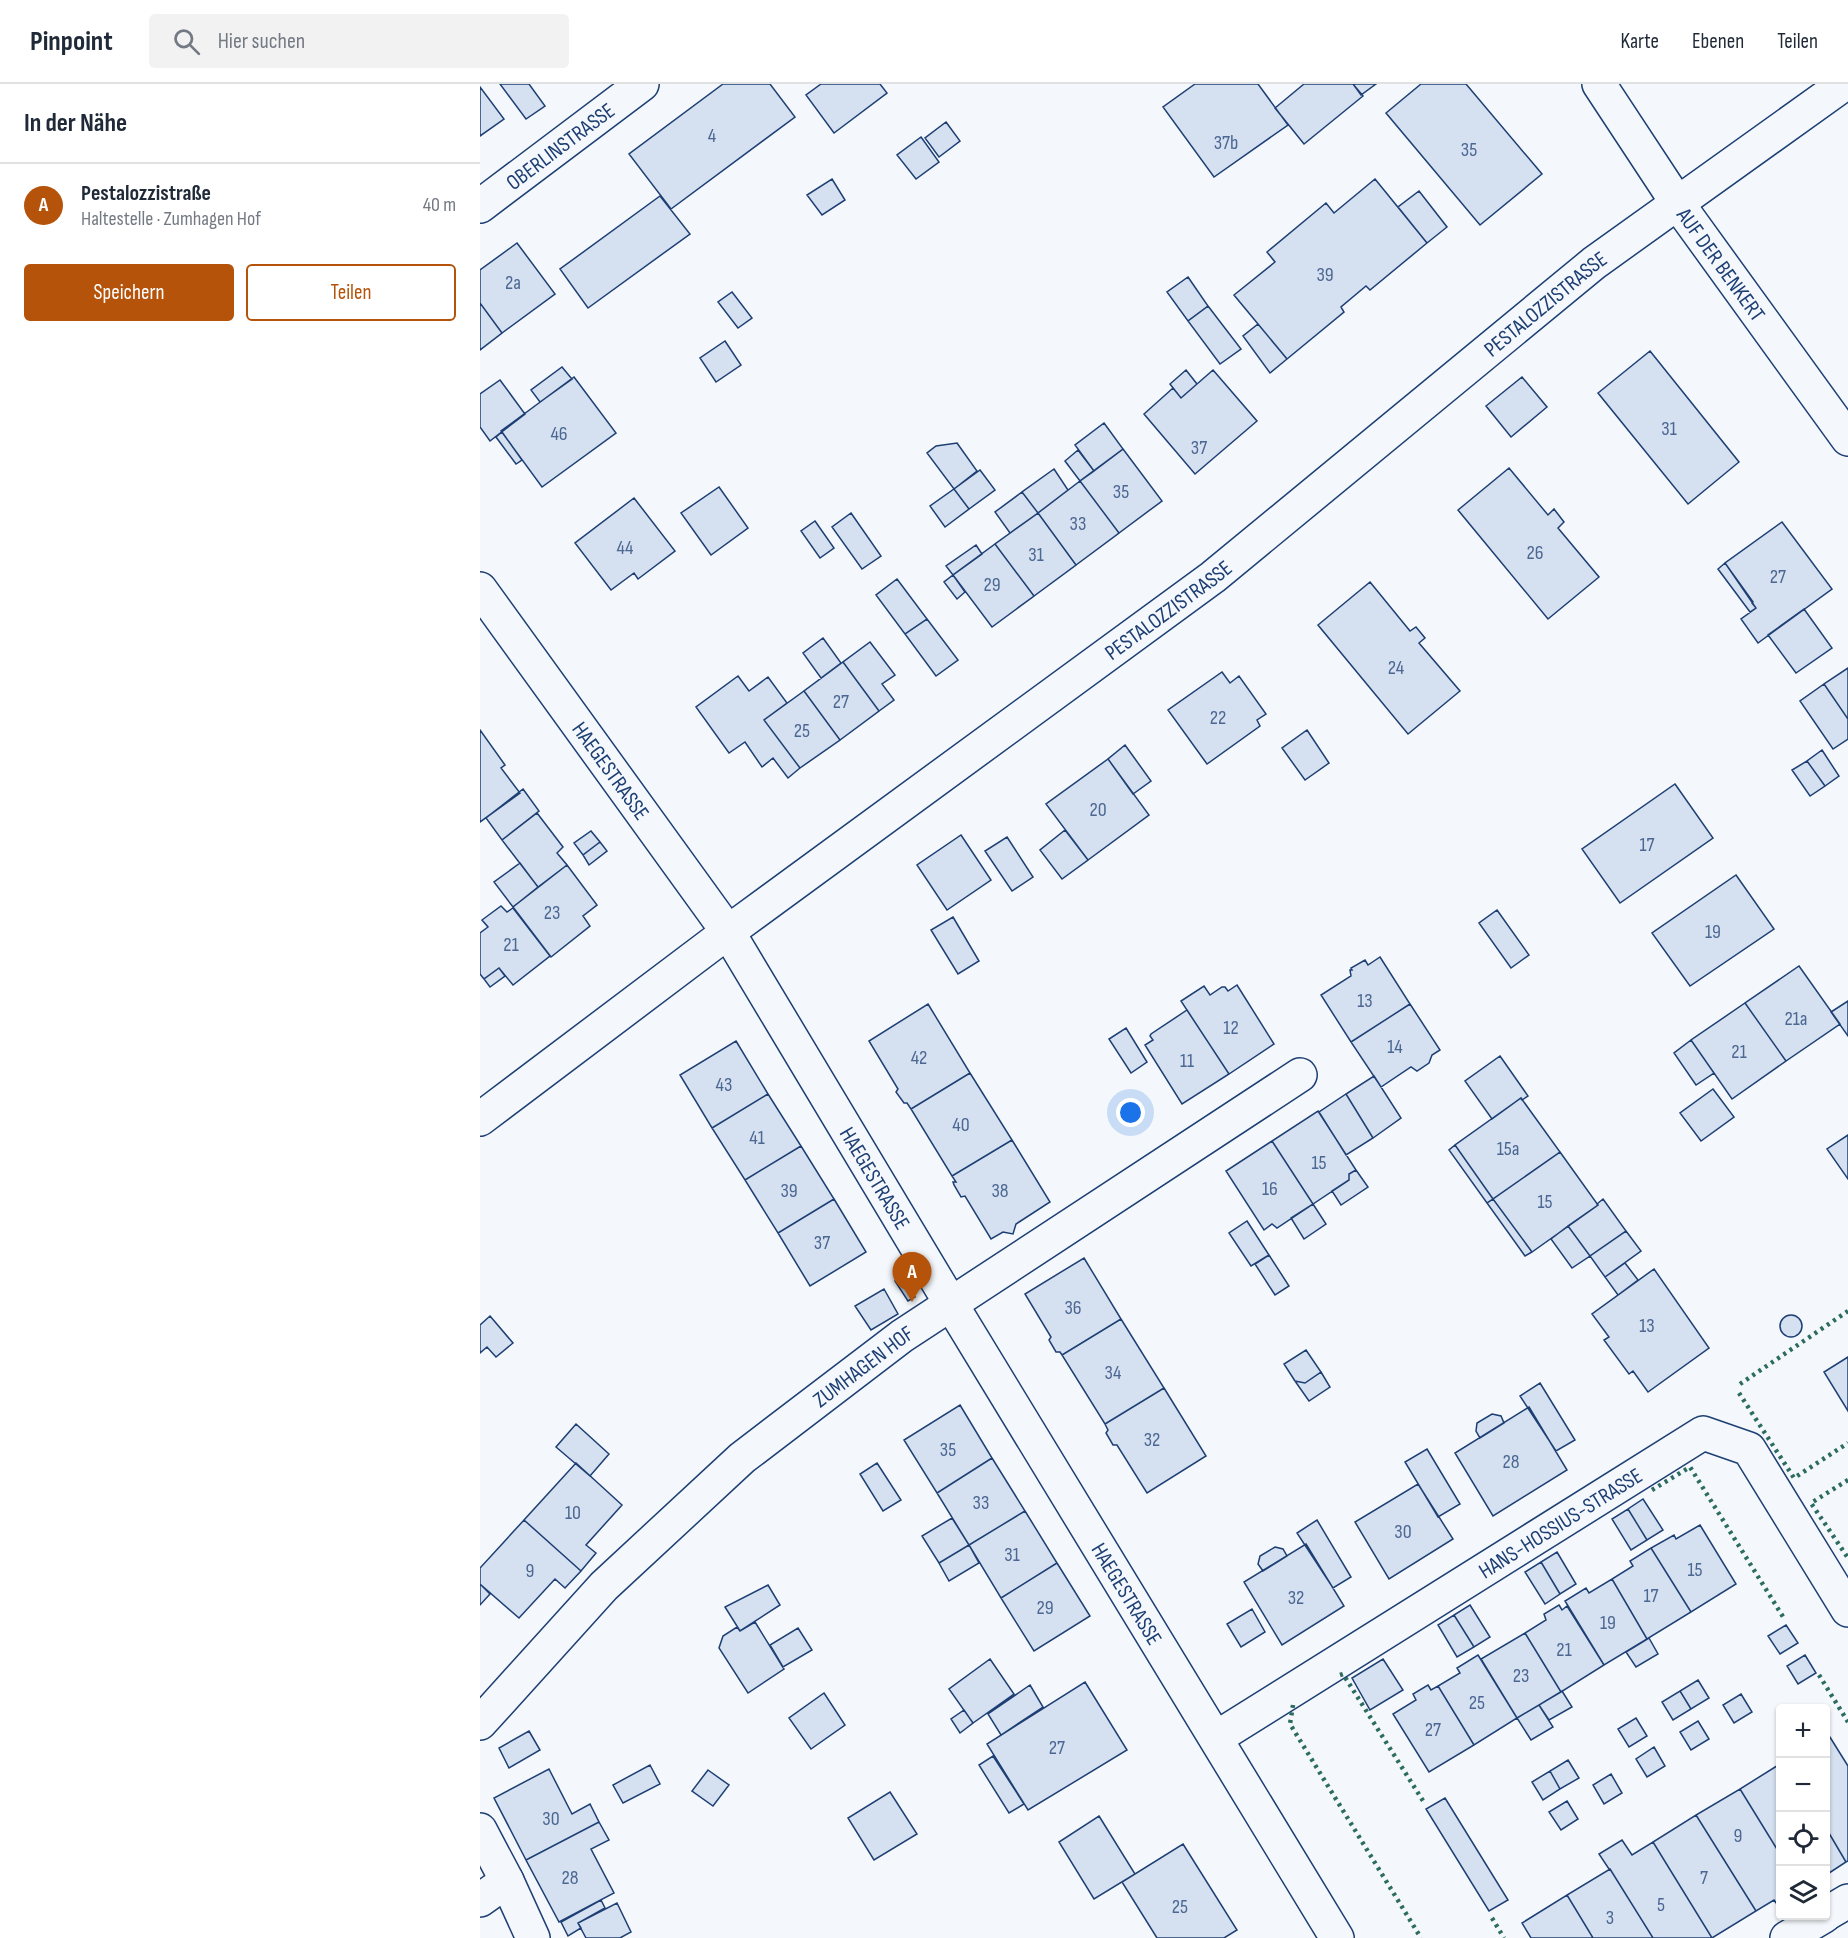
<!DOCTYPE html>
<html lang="de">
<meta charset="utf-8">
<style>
:root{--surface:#fff;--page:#f2f2f3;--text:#1f2937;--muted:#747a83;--line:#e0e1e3;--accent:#b45309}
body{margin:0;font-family:"Sofia Sans Condensed",sans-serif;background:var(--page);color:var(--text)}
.controls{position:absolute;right:18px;bottom:18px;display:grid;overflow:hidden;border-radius:6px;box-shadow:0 2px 4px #0004}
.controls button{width:54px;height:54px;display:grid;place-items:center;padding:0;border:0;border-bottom:2px solid var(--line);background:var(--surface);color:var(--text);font:30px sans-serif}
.you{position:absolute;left:651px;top:1029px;width:21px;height:21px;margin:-15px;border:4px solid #fff;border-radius:50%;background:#1a73e8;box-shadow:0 0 0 9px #1a73e833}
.badge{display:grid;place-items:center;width:39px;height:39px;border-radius:50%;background:var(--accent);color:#fff;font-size:20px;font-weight:700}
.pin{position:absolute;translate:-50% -50px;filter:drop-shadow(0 2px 3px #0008)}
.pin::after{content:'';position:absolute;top:32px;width:21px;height:18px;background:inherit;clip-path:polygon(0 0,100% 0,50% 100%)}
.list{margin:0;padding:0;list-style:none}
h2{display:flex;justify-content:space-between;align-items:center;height:78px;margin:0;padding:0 24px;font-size:26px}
h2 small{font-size:20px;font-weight:400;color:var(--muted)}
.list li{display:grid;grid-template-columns:39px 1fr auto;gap:18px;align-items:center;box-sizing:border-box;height:84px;padding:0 24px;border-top:2px solid var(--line)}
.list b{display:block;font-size:22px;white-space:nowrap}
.list p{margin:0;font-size:20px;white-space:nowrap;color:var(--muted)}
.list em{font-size:20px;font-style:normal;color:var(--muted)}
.actions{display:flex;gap:12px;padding:18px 24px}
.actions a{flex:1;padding:14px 0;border:2px solid var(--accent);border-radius:6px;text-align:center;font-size:21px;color:var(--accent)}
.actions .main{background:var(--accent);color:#fff}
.icon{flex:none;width:33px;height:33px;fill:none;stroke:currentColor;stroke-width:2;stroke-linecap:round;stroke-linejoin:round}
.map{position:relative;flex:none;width:1368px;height:1854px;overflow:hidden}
header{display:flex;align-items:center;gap:36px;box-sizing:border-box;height:84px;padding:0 30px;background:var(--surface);border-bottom:2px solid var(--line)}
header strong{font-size:28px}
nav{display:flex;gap:33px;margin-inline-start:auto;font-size:21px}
.search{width:420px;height:54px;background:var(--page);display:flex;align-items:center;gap:15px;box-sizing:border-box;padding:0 21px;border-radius:6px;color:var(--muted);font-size:22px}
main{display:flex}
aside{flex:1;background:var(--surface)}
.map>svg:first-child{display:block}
</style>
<header>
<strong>Pinpoint</strong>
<div class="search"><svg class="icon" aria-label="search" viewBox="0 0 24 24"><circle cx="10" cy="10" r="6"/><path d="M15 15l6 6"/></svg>Hier suchen</div>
<nav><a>Karte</a><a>Ebenen</a><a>Teilen</a></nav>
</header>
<main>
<aside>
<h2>In der Nähe<small></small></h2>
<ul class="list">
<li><span class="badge">A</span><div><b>Pestalozzistraße</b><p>Haltestelle · Zumhagen Hof</p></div><em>40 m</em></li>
</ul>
<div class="actions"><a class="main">Speichern</a><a>Teilen</a></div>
</aside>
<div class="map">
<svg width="1368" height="1854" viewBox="0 0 1368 1854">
<rect width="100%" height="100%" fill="#f4f7fb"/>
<path fill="#d5e0f0" stroke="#1d3f73" stroke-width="1.5" d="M20,0H49L65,22L46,35Z
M243,0H290L315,33L191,125L149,70Z
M341,0H400L407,9L354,49L326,11Z
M715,0H778L808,41L734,93L683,23Z
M824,0H873L883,12L824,60L795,24Z
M873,0H896L881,11Z
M941,0H986L1062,90L1000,141L906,29Z
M0,3L24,35L0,52Z
M466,38L480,57L459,73L445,54Z
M441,53L459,78L436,95L417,71Z
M352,95L365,116L342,131L327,111Z
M895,95L947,159L890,206L886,202L861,223L864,228L807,275L754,211L795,178L787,168L846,119L854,129Z
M939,107L967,143L947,159L918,123Z
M180,112L210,150L108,224L80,185Z
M37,159L75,210L22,249L0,219V186Z
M708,193L728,222L708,237L687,208Z
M252,208L272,234L258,244L238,218Z
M0,219L22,249L0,266Z
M728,222L761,265L740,280L708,237Z
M778,240L807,275L790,289L763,252Z
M245,257L261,281L236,298L220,274Z
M1170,267L1259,378L1208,420L1118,309Z
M82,283L92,295L60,318L51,306Z
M706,286L717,300L701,314L690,300Z
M733,286L777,337L715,390L664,330L693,304L701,314Z
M94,293L136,349L62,403L21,347Z
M1042,293L1067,323L1031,353L1006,322Z
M20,296L45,330L10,357L0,343V310Z
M624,339L643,365L614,387L595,361Z
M22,348L42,376L36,380L16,353Z
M477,359L497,387L474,405L447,369L456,362Z
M643,365L682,417L639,449L600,397Z
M598,366L614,387L600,397L585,377Z
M1029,384L1068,431L1074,425L1084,438L1078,444L1119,493L1068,535L978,426Z
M574,385L588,406L558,429L542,408Z
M500,386L515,406L489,425L474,405Z
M600,397L639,449L596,481L558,429Z
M239,403L268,444L231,471L201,429Z
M474,405L489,425L465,443L450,422Z
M542,408L558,429L530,449L515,428Z
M154,414L195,467L158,495L154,489L131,506L95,459Z
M371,429L401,472L382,485L352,443Z
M558,429L596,481L554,512L515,460Z
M335,437L354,464L340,474L321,447Z
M1302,438L1352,505L1278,559L1261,535L1276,524L1245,479Z
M515,460L554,512L512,543L473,491Z
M496,461L502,470L473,491L466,482Z
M1245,479L1273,518L1272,519L1276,524L1270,528L1238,485Z
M473,491L485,508L477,515L464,498Z
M417,495L447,535L425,550L396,511Z
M890,498L930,547L936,543L945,554L939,559L980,607L928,650L838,541Z
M1324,525L1352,564L1316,589L1288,551Z
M447,535L478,576L456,592L425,550Z
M343,554L361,579L341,594L323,569Z
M390,558L415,591L402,600L414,616L399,627L363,578Z
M363,578L399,627L360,656L324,607Z
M1368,584V635L1344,600Z
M742,588L750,599L759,592L786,630L777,636L780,642L727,680L688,626Z
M258,592L269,607L288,593L307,619L284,636L320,684L308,694L293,674L282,683L265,658L249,669L216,623Z
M1344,600L1368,635V655L1353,665L1320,617Z
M324,607L360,656L320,684L284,636Z
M0,646L25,681L21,684L40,709L0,738Z
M827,646L849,679L825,696L802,664Z
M645,661L671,697L653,710L628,675Z
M1342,666L1359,692L1345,702L1327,677Z
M628,675L669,731L608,776L566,720Z
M1327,677L1345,702L1330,712L1312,686Z
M1195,700L1233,754L1140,819L1102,765Z
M43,705L59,727L22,756L6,734Z
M57,729L83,763L77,769L87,781L58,803L22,756Z
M585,746L608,776L582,795L560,766Z
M111,747L120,758L103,771L94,759Z
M481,751L511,796L467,826L437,781Z
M527,753L553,793L532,807L505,767Z
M120,758L127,767L109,781L103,771Z
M40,779L58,803L33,823L14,798Z
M87,781L117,821L103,832L110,842L71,873L33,823Z
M1256,791L1294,845L1210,902L1172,849Z
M21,822L27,828L33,824L70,872L33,901L19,884L4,895L0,890V849L8,843L2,836Z
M1017,826L1049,871L1031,884L999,839Z
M473,833L499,877L478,890L451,846Z
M900,873L930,920L871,958L841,911L871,892L870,886H872L871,884L885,876L888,881Z
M1319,882L1360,940L1306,977L1265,919Z
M19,884L25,892L10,903L4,895Z
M757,901L794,960L749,990L701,917L724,902L730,911L742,903H745L748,907Z
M1368,917V952L1351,928Z
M1265,919L1306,977L1252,1015L1211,956Z
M448,920L490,989L431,1025L427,1019H424L416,1008L418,1005L389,957Z
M930,920L960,966L952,971L949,979L937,987L931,983L901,1003L871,958Z
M707,926L749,990L702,1020L665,961L673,956L670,952L671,950Z
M646,944L667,978L651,989L629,955Z
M1211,956L1234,989L1216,1001L1194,969Z
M256,957L288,1010L232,1044L200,991Z
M1020,972L1048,1012L1042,1016L1041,1014L1012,1035L985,997Z
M490,989L532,1056L472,1092L431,1025Z
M894,992L921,1034L893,1054L866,1010Z
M1233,1005L1254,1033L1221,1057L1200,1029Z
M288,1010L321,1062L265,1096L232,1044Z
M866,1010L893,1054L866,1071L839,1028Z
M1041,1014L1080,1068L1013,1115L975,1061Z
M838,1027L876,1086L869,1090V1096L833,1120L792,1057Z
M1368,1051V1095L1347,1065Z
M532,1056L570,1118L536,1140L533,1150L523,1148L511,1155L485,1112L481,1113L474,1101L473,1098H476L472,1092Z
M792,1057L833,1120L797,1144L792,1140L784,1146L746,1087Z
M975,1061L1013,1115L1007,1119L969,1066Z
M321,1062L354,1115L298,1149L265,1096Z
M1080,1068L1118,1121L1052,1168L1013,1115Z
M876,1086L888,1103L861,1121L852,1107L869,1096V1090Z
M354,1115L386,1168L330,1202L298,1149Z
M1013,1115L1052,1168L1045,1172L1007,1119Z
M1123,1115L1146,1147L1110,1172L1088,1142L1118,1121L1117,1120Z
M833,1120L846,1140L824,1155L811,1134Z
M767,1137L789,1171L771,1182L749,1149Z
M1088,1142L1110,1172L1092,1184L1071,1155Z
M1146,1147L1161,1167L1125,1193L1110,1172Z
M789,1171L809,1202L795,1211L775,1180Z
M604,1174L641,1235L582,1271L580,1268H576L569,1256L571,1253L545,1210Z
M1145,1179L1158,1196L1138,1211L1125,1193Z
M1174,1185L1229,1264L1168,1308L1153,1287L1149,1290L1124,1256L1129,1253L1112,1230Z
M422,1192L435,1213L428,1217L415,1197Z
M404,1205L418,1230L391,1246L375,1222Z
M1300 1242a11 11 0 1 1 22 0a11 11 0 1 1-22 0Z
M10,1232L33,1259L16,1273L7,1263L0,1269V1241Z
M641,1235L684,1304L625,1340L582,1271Z
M826,1266L841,1288L825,1299L815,1297L804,1280Z
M1368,1273V1327L1344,1288Z
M841,1288L850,1303L829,1317L815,1297L825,1299Z
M1060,1299L1095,1356L1076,1367L1040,1312Z
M684,1304L726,1372L667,1409L637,1361H633L626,1349L628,1346L625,1340Z
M480,1321L512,1374L457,1409L424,1356Z
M1049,1323L1087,1386L1013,1432L975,1369Z
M1012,1330L1021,1332L1024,1339L1000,1354L996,1347L997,1339Z
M96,1340L129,1370L110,1392L76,1363Z
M947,1365L980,1420L958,1433L925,1378Z
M512,1374L545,1427L489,1461L457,1409Z
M96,1379L142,1421L106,1461L116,1469L101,1487L44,1436Z
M397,1379L421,1416L403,1427L380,1390Z
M938,1400L973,1455L909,1495L875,1438Z
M1163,1415L1183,1446L1167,1456L1148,1425Z
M1148,1425L1167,1456L1151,1466L1132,1435Z
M545,1427L577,1479L521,1514L489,1461Z
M472,1434L489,1461L459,1479L442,1452Z
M44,1436L101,1487L85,1504L75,1495L39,1534L0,1500V1484Z
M837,1436L871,1493L853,1504L817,1449Z
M1220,1441L1256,1500L1211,1528L1171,1464L1194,1451L1196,1455Z
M826,1460L864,1522L802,1561L764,1498Z
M489,1461L499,1479L469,1497L459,1479Z
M795,1463L803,1465L807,1472L783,1487L778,1480L780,1472Z
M1171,1464L1211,1528L1167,1555L1132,1495L1153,1482L1150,1477Z
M1077,1468L1096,1500L1080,1510L1061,1478Z
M1061,1478L1080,1510L1065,1520L1045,1488Z
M577,1479L610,1532L554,1567L521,1514Z
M1132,1495L1167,1555L1124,1581L1085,1517L1106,1504L1109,1509Z
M0,1500L10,1510L0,1521Z
M288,1501L300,1521L260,1547L245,1523Z
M990,1521L1010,1553L994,1563L974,1531Z
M1079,1521L1082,1526L1087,1522L1124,1581L1081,1608L1045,1549L1066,1536L1064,1530Z
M772,1525L785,1548L761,1563L747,1540Z
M974,1531L994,1563L977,1573L958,1541Z
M275,1538L304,1585L268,1609L239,1564L243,1552L257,1543L260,1547Z
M1306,1541L1318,1559L1300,1570L1288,1552Z
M318,1544L332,1566L303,1583L290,1561Z
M1045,1549L1081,1608L1037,1634L1001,1575Z
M1169,1554L1178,1570L1156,1583L1146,1568Z
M998,1571L1037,1634L994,1661L958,1602L980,1589L977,1584Z
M1325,1571L1336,1589L1318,1600L1307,1582Z
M510,1575L534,1610L493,1639L469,1605Z
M903,1575L923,1606L890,1626L872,1594Z
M1218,1596L1229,1614L1211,1625L1200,1607Z
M605,1598L647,1666L548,1726L507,1660Z
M550,1601L563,1623L521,1651L508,1630Z
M948,1601L951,1606L958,1602L994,1661L949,1688L913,1630L936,1616L933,1610Z
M1082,1607L1092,1623L1069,1636L1059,1621Z
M1200,1607L1211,1625L1193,1636L1182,1618Z
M344,1609L365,1641L331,1665L309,1634Z
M1261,1610L1272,1628L1254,1639L1243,1621Z
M1059,1621L1073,1643L1051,1656L1037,1634Z
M484,1626L493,1639L480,1649L471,1635Z
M1156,1634L1167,1652L1149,1663L1138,1645Z
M1218,1637L1229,1655L1211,1666L1200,1648Z
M49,1647L60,1666L29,1684L19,1664Z
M1348,1650L1368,1682V1777L1366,1778L1346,1744V1652Z
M1174,1663L1185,1682L1167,1693L1156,1675Z
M513,1672L544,1720L529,1729L499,1681Z
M1088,1676L1099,1694L1080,1705L1070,1687Z
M1300,1680V1770L1260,1705Z
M170,1681L180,1700L143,1719L133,1701Z
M69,1685L92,1730L110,1720L119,1738L46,1776L14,1714Z
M228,1686L249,1701L233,1722L212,1707Z
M1070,1687L1080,1705L1063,1716L1052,1698Z
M1131,1690L1142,1709L1124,1720L1113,1701Z
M1260,1705L1300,1770V1819L1297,1820L1294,1816L1276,1827L1216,1731Z
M410,1708L437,1750L394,1776L368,1734Z
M965,1714L1028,1816L1009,1827L946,1725Z
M1087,1717L1098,1735L1081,1746L1069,1728Z
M1216,1731L1276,1827L1232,1854L1173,1758Z
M619,1732L655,1790L614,1815L579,1758Z
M119,1738L129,1756L111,1765L134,1809L79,1838L46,1776Z
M1346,1744L1366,1778L1346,1791Z
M1142,1756L1152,1771L1173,1758L1232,1854H1173L1130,1785H1129L1119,1770Z
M703,1760L757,1846L744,1854H677L642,1798Z
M1130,1785L1173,1854H1113L1087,1811Z
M1087,1811L1113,1854H1051L1042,1839Z
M121,1816L125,1824L98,1839L101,1844L88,1852L81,1838Z
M137,1819L151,1848L140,1854H106L98,1839Z"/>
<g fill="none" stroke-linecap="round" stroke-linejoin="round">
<g stroke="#1d3f73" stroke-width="36">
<g id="street">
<path id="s1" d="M1119,0L1198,120L1368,355"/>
<path id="s2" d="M0,122L162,0"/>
<path id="s3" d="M0,505L248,848L471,1220L857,1854"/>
<path id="s4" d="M0,1035L248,848L733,493L1114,179L1364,0"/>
<path id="s5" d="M0,1639L124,1502L262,1374L422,1252L820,991"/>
<path id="s6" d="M736,1654L1223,1349L1269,1365L1368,1526"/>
<path d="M0,1746L27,1797L53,1854"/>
<path d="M0,1816L27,1797"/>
<path d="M1346,1830L1368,1817"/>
<path d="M1307,1854L1344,1832"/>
</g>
</g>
<use href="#street" stroke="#f4f7fb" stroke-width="33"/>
<path stroke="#2c6c60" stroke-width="4.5" stroke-dasharray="3 4.5" stroke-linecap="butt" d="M1260,1300L1368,1227
M1259,1309L1314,1394L1368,1359
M1368,1396L1331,1419L1368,1474
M1172,1406L1210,1383L1305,1536
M860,1591L863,1590L945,1720
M1339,1591L1368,1638
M813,1621L810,1640L941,1854
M1012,1834L1024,1854"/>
</g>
<g text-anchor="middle" stroke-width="4.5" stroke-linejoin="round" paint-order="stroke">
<g font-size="20" fill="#4b6792">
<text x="232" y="58">4</text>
<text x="746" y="65">37b</text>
<text x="989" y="72">35</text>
<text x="845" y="197">39</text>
<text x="33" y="205">2a</text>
<text x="1189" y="351">31</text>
<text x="79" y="356">46</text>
<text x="719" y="370">37</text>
<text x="641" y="414">35</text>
<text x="598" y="446">33</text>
<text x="145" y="470">44</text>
<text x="1055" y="475">26</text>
<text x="556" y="477">31</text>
<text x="1298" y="499">27</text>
<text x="512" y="507">29</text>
<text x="916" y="590">24</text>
<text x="361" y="624">27</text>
<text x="738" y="640">22</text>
<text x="322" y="653">25</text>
<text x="618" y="732">20</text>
<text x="1167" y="767">17</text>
<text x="72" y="835">23</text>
<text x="1233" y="854">19</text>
<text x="31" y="867">21</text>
<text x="885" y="923">13</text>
<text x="1316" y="941">21a</text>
<text x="751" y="950">12</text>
<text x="915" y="969">14</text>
<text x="1259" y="974">21</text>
<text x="439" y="980">42</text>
<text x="707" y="983">11</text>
<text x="244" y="1007">43</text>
<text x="481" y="1047">40</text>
<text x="277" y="1060">41</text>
<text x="1028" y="1071">15a</text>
<text x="839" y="1085">15</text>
<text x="790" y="1111">16</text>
<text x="309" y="1113">39</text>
<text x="520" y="1113">38</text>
<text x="1065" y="1124">15</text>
<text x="342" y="1165">37</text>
<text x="593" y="1230">36</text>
<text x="1167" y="1248">13</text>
<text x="633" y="1295">34</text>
<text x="672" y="1362">32</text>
<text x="468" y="1372">35</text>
<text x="1031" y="1384">28</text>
<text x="501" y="1425">33</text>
<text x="93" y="1435">10</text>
<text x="923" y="1454">30</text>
<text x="532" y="1477">31</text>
<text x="1215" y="1492">15</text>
<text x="50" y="1493">9</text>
<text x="1171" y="1518">17</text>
<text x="816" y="1520">32</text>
<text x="565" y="1530">29</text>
<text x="1128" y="1545">19</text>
<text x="1084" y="1572">21</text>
<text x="1041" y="1598">23</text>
<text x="997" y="1625">25</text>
<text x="953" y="1652">27</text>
<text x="577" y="1670">27</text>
<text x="71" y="1741">30</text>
<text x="1258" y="1758">9</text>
<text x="90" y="1800">28</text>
<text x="1224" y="1800">7</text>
<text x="1181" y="1827">5</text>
<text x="700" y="1829">25</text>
<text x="1130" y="1840">3</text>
</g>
<g font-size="22" fill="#1d3f73" stroke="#f4f7fb">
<text dy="8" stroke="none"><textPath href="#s2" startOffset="100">OBERLINSTRASSE</textPath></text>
<text dy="8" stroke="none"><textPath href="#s1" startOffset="218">AUF DER BENKERT</textPath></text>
<text dy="8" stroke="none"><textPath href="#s4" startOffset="1342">PESTALOZZISTRASSE</textPath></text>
<text dy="8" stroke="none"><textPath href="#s4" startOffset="856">PESTALOZZISTRASSE</textPath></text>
<text dy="8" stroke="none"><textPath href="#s3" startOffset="224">HAEGESTRASSE</textPath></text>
<text dy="8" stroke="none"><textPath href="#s3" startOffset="710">HAEGESTRASSE</textPath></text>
<text dy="8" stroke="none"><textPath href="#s5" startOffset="525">ZUMHAGEN HOF</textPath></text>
<text dy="8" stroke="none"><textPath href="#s6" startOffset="406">HANS-HOSSIUS-STRASSE</textPath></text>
<text dy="8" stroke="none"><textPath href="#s3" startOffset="1196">HAEGESTRASSE</textPath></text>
</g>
</g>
</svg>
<div class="controls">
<button>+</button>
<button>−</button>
<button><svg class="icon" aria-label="locate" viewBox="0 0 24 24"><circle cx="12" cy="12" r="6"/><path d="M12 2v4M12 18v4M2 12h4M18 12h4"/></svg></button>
<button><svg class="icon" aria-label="layers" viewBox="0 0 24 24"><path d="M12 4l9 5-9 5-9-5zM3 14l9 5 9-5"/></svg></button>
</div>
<div class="you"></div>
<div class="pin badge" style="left:432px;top:1218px">A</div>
</div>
</main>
